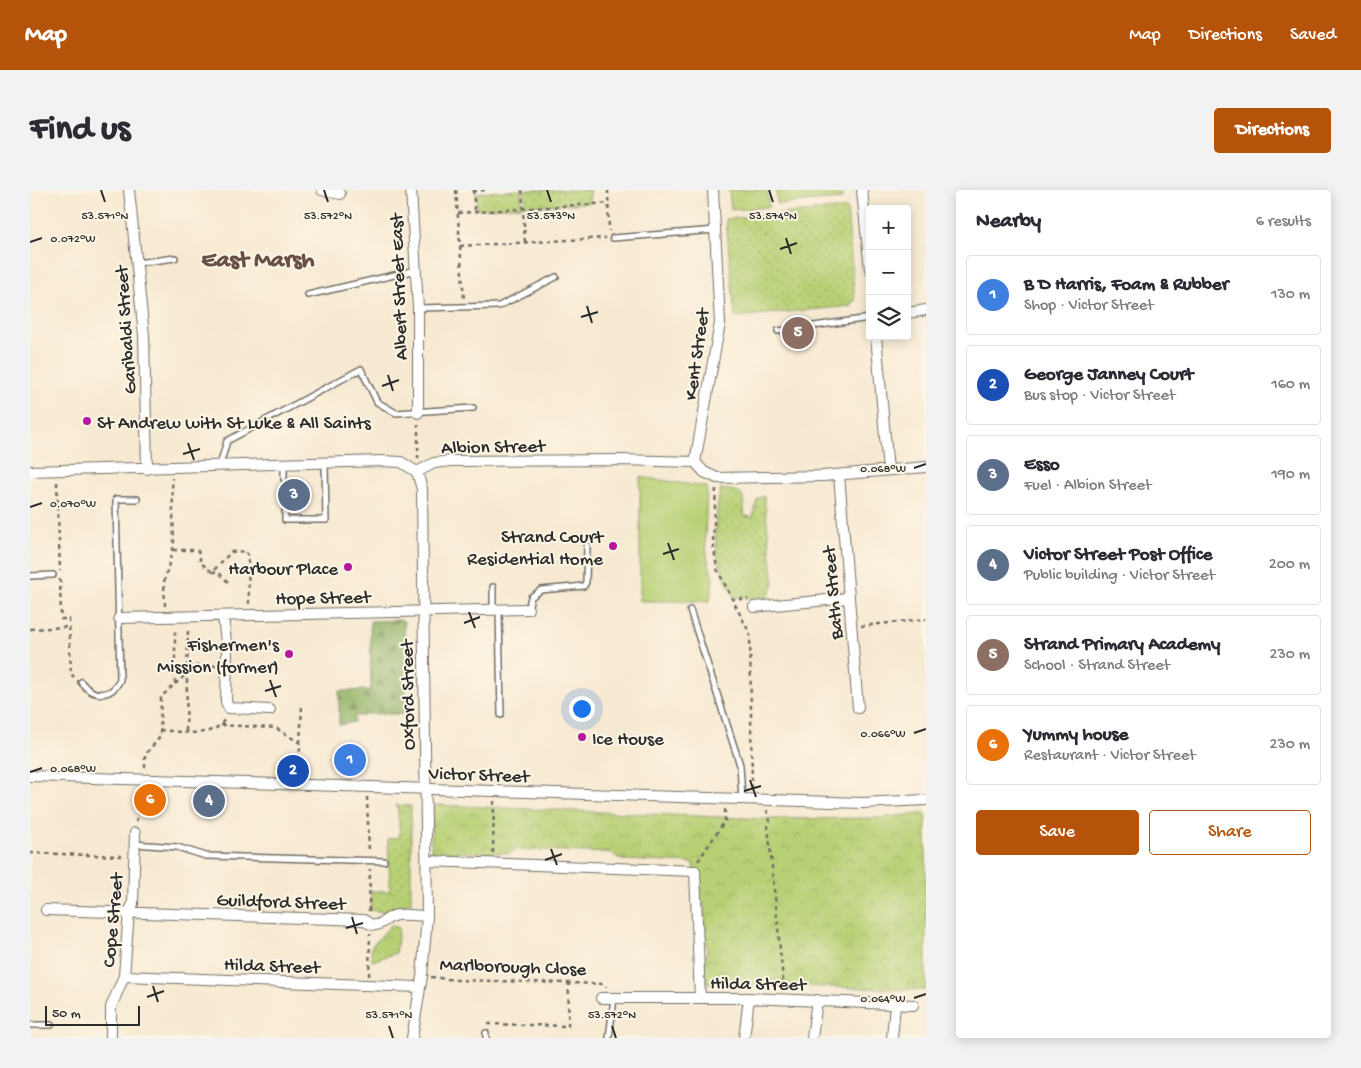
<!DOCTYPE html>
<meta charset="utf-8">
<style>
:root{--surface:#fff;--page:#f2f2f3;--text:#2b2b33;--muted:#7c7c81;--line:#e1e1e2;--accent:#b45309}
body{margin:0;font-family:"Gochi Hand",sans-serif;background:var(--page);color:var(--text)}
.controls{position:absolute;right:15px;top:15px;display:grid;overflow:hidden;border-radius:5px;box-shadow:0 2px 12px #0003}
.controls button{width:45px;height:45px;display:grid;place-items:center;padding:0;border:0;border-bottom:1px solid var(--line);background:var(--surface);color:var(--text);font:25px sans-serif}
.scale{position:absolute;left:15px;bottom:12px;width:95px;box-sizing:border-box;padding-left:5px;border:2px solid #2b2b2b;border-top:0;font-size:14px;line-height:18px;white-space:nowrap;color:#2b2b2b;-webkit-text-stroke:4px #fcf5e5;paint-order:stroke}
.you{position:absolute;left:551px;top:518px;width:18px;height:18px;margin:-12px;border:4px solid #fff;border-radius:50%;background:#1a73e8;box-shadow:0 0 0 8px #1a73e833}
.badge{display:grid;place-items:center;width:32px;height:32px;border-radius:50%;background:var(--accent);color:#fff;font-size:16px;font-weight:700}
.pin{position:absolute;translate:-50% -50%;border:2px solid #fff;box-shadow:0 1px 5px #0006}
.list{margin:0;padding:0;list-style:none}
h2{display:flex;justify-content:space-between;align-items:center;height:65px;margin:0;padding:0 20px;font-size:21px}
h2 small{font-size:16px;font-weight:400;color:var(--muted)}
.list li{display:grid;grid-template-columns:32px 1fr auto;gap:15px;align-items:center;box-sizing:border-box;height:80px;margin:0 10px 10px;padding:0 10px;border:1px solid var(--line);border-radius:5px}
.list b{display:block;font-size:19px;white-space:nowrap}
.list p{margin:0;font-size:16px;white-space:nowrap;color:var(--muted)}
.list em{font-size:16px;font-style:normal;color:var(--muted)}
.actions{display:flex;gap:10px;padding:15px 20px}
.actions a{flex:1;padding:11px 0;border:1px solid var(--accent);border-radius:5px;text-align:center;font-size:18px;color:var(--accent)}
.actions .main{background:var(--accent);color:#fff}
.icon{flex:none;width:28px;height:28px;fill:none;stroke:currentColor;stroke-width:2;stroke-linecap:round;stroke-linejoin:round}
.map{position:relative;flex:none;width:896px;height:848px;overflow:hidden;border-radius:5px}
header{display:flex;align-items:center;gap:30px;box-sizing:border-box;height:70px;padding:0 25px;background:var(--accent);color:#fff}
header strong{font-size:24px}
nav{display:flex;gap:28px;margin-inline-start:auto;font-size:18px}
.intro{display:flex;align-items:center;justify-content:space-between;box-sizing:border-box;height:120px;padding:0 30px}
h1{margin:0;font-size:35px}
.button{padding:12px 22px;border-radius:5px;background:var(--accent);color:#fff;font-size:18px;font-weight:700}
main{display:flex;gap:30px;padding:0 30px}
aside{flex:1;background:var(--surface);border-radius:5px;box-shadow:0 2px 12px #0003}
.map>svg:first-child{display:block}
</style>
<header>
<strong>Map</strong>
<nav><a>Map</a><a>Directions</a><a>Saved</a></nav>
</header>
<div class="intro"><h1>Find us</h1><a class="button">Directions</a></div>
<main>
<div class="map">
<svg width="896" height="848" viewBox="0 0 896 848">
<defs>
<pattern id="grass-dots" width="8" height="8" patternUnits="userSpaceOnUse" patternTransform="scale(1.25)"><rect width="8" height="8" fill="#b8d075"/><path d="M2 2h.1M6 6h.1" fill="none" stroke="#9eb365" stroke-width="1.8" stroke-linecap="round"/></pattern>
<pattern id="forest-firs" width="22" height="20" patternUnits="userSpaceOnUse" patternTransform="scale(1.25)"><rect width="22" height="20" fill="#92b266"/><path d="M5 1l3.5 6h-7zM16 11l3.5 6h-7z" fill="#779154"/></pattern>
<pattern id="park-crowns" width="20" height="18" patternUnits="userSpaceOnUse" patternTransform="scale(1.25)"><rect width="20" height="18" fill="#b8d075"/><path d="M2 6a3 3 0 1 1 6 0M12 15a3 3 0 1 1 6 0" fill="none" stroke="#9eb365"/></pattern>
</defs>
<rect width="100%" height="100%" fill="#fcf5e5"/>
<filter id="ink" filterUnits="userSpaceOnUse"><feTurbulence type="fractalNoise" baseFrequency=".02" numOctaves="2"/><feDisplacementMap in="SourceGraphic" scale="10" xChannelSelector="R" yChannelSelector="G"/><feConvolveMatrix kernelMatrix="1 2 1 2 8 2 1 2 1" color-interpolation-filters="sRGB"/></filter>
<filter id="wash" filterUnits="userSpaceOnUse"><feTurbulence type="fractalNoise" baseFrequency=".0096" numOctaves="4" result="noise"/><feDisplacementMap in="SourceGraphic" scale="20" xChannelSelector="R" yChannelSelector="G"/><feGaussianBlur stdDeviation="1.12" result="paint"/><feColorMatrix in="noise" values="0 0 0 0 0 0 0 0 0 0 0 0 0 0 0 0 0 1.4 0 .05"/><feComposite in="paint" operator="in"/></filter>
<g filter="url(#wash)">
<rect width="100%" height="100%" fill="#f7e9d1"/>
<path fill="url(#grass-dots)" stroke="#727e50" d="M491,0L492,16L447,19L446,3Z
M494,0H560V13L495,16Z
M817,18L825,111L821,112V116L705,127L696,29Z
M691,299C713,301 715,304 714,326L723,327L727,309L734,306L744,394L737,408L704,407C699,396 693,385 690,374C683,352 685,322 691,299Z
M366,615L381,616V712L356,722L340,720L341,701H360L358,649L370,647L368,621Z"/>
<path fill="url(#forest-firs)" stroke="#5e6e48" d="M372,430L374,432L376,524H334L333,526H324V532L309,535V501L341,500L340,431Z"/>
<path fill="url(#park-crowns)" stroke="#727e50" d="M406,615L737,629L849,628L896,623V800L675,793L672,769L677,764L673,711L667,706L663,673L592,670L581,663L486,659L480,663L401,662L402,619Z
M361,735L369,738L366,763L342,771L341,757Z"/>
<path fill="#b8d075" stroke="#727e50" d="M699,0H737L739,17L701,20Z
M746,0H812V9L747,14Z
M610,287L677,297L675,349L678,371L683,388L680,411H610Z"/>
</g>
<g filter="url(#ink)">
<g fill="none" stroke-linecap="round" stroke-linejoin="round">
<g stroke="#726e65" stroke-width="8">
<path id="service" d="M583,48L686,40
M107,73L145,68
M278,105L386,80
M388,118L469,116L526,87
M748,141L840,128
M190,275L197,251L331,179L347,212L366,223L443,218
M254,275V289
M255,322V330H296L295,273
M0,386L23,385
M463,419V397
M498,419L501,407L511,400L554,396L556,392L557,356
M469,420L471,525
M660,420L710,575L712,608
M51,492C63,508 81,508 90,490L86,309H107
M104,654L147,657L176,666L354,671
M0,835H21
M456,848V843
M579,848L584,808"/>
</g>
<g stroke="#726e65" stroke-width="12">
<path id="minor" d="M99,0L114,145L117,279
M292,0L310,4
M381,0L388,118V223
M832,0L840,80
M877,123L896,120
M846,146L858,280
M665,272L690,133L683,0
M0,281L353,271L371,272L387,282
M387,282L404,273L421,271L591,270L665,272L674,282L687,288L793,286L896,277
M809,285L828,518
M724,417L819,408
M193,426L197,461L196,512L199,518L240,520
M89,428L498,419
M0,586L832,613L896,610
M397,671L665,681L670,808
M16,720L334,730C348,741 351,731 363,726C372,723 387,726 397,726
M94,786L389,797
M571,808H719L883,815
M81,848V817L94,786L99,722L103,714L105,643
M382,848L392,786L397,726L392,299L387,282
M714,848L719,808
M782,848L787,810
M862,848L865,815"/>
</g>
<path stroke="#726e65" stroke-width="2.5" stroke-dasharray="4 4" stroke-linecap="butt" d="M426,0L434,110
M443,0L445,21
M492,0L495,54
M578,0L579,41
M443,1L456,0
M428,23L579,13
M430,56L576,48
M388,269V234
M27,292L30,381
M686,299L683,352L687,379L720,444L722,598
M143,360H167L170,364V372L182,382L201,362L215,361L218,365L219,416
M182,382H188L198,392
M30,389L31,429H39L41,484L44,487
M701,409H718
M135,416L134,392L144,355L142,288
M831,436L896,429
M0,439L39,437
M158,475L186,476
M145,494L157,484
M191,535L246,538L270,553L269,583
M130,540C150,541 185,550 195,528
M156,541L158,438
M270,553L272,516
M115,578V565L130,547L131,507L145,494V438
M337,607L339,663
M737,620L740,631L738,636L754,800
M106,632L114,601
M0,663L95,666
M463,663L464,611
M668,671L695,631V619
M339,721L340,679
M339,786L340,744
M401,787L426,790L574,794L576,797
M458,834L538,836L539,793"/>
<use href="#service" stroke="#fff" stroke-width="5"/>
<use href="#minor" stroke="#fff" stroke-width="10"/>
</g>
</g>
<path fill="none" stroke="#2b2b2b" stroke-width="2" d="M71,0L75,12M294,0L298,12M517,0L521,12M739,0L743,12M756,48L761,64M0,52L12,48M750,59L767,53M557,116L562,133M551,127L568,122M358,185L363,201M352,196L369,190M158,253L164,270M153,264L170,259M884,278L896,274M0,317L12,313M638,353L644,370M633,364L649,359M439,422L445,438M434,433L450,427M240,490L246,507M235,501L251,496M884,543L896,539M0,582L12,578M720,590L726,607M714,601L731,596M521,659L527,675M515,670L532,664M322,727L327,744M316,738L333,733M123,796L128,812M117,807L134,801M884,808L896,804M359,836L363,848M582,836L586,848"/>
<g fill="#b5179e" stroke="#fcf5e5" stroke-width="2">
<circle cx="57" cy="231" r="5"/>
<circle cx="583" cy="356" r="5"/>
<circle cx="318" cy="377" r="5"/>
<circle cx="259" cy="464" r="5"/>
<circle cx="552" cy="547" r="5"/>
</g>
<g text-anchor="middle" stroke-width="4" stroke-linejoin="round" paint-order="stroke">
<g font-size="19" fill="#2b2b2b" stroke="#fcf5e5">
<text transform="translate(367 97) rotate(-92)" y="7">Albert Street East</text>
<text transform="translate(94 140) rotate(-94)" y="7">Garibaldi Street</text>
<text transform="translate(665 164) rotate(-82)" y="7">Kent Street</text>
<text transform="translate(463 255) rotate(-1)" y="7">Albion Street</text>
<text transform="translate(801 403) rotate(-95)" y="7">Bath Street</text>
<text transform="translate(293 406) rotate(-1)" y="7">Hope Street</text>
<text transform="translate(376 505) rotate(-91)" y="7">Oxford Street</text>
<text transform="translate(449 583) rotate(2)" y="7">Victor Street</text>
<text transform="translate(251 710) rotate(2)" y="7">Guildford Street</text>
<text transform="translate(81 730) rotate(-85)" y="7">Cope Street</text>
<text transform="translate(242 774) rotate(2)" y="7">Hilda Street</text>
<text transform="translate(483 775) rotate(2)" y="7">Marlborough Close</text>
<text transform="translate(728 792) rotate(1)" y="7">Hilda Street</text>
</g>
<g font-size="19" fill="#2b2b2b" stroke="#fcf5e5" text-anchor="end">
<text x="67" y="238" text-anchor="start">St Andrew with St Luke &amp; All Saints</text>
<text x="573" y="352">Strand Court<tspan x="573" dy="22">Residential Home</tspan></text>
<text x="308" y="384">Harbour Place</text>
<text x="249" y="460">Fishermen's<tspan x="249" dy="22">Mission (former)</tspan></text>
<text x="562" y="554" text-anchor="start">Ice House</text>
</g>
<g font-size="24" font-weight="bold" fill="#674f46" stroke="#fcf5e5">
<text x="228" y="76">East Marsh</text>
</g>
</g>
<g font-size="12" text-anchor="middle" fill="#2b2b2b" stroke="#fcf5e5" stroke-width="4" stroke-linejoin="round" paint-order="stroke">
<text x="75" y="29">53.571°N</text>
<text x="298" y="29">53.572°N</text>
<text x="521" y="29">53.573°N</text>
<text x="743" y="29">53.574°N</text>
<text x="43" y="52">0.072°W</text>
<text x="853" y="282">0.068°W</text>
<text x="43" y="317">0.070°W</text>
<text x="853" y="547">0.066°W</text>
<text x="43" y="582">0.068°W</text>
<text x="853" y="812">0.064°W</text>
<text x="359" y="828">53.571°N</text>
<text x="582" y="828">53.572°N</text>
</g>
</svg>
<div class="controls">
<button>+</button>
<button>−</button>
<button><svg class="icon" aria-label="layers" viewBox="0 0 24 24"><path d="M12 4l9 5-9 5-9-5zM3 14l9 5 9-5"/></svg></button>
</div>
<div class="scale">50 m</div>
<div class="you"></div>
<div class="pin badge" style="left:320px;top:570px;background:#3f7fe0">1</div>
<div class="pin badge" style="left:263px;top:581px;background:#1a4fb4">2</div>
<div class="pin badge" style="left:264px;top:305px;background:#5c6f8a">3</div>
<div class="pin badge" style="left:179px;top:611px;background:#5c6f8a">4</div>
<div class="pin badge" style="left:768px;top:143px;background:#8d6e63">5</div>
<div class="pin badge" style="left:120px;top:610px;background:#e8710a">6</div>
</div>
<aside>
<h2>Nearby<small>6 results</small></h2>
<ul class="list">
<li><span class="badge" style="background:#3f7fe0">1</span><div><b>B D Harris, Foam &amp; Rubber</b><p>Shop · Victor Street</p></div><em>130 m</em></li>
<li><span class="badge" style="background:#1a4fb4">2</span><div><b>George Janney Court</b><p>Bus stop · Victor Street</p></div><em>160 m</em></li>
<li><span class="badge" style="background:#5c6f8a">3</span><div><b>Esso</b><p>Fuel · Albion Street</p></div><em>190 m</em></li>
<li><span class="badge" style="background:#5c6f8a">4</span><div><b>Victor Street Post Office</b><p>Public building · Victor Street</p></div><em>200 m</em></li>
<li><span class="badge" style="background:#8d6e63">5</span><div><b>Strand Primary Academy</b><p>School · Strand Street</p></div><em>230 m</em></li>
<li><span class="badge" style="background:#e8710a">6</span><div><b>Yummy house</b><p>Restaurant · Victor Street</p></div><em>230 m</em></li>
</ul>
<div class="actions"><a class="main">Save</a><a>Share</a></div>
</aside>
</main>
